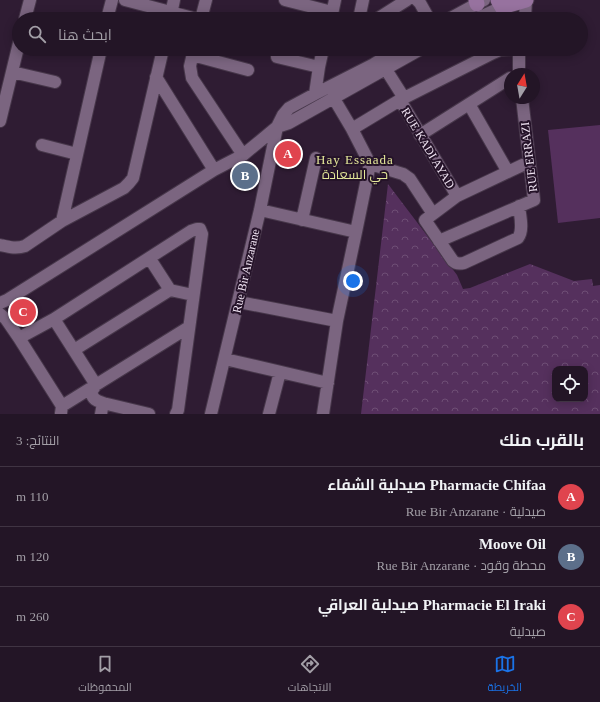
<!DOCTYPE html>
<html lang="ar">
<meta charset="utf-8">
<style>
:root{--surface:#231526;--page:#2b1e2e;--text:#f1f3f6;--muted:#a39fa7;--line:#403443;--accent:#1a73e8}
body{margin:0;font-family:"Times New Roman",Cairo,serif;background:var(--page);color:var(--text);direction:rtl}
.controls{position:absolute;right:12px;bottom:12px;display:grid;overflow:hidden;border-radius:8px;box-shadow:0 2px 10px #0003}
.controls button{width:36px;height:36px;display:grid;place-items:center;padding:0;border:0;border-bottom:1px solid var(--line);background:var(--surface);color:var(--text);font:20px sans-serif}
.compass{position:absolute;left:504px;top:68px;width:36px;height:36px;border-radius:50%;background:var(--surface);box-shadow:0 2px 10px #0003;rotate:11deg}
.you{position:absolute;left:353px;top:281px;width:14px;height:14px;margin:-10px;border:3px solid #fff;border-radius:50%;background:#1a73e8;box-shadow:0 0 0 6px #1a73e833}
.badge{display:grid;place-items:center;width:26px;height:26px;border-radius:50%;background:var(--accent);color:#fff;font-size:13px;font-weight:700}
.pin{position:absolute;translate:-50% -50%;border:2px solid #fff;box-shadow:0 1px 4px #0006}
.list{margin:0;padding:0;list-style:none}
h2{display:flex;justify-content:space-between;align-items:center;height:52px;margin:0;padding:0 16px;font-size:17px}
h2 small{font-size:13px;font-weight:400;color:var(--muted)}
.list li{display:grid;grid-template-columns:26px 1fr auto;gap:12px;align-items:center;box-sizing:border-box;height:60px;padding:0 16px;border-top:1px solid var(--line)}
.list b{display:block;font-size:15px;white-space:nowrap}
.list p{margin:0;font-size:13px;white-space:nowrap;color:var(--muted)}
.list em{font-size:13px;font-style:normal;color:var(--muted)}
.icon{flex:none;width:22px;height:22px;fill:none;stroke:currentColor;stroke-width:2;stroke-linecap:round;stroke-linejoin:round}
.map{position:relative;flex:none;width:600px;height:414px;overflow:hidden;direction:ltr}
.search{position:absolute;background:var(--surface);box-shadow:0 2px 10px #0003;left:12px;right:12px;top:12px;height:44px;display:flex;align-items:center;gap:10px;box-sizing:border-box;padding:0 14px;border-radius:22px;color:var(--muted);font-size:15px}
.sheet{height:232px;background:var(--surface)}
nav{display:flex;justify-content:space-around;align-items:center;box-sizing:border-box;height:56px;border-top:1px solid var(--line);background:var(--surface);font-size:11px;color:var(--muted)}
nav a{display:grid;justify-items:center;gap:2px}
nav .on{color:var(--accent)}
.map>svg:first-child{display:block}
</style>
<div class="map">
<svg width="600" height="414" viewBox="0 0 600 414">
<defs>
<pattern id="park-crowns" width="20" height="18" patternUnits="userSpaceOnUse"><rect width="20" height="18" fill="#55305d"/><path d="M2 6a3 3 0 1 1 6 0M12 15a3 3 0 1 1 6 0" fill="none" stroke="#6e4e75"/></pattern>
</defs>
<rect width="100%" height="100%" fill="#2f1c33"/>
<path fill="url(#park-crowns)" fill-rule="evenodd" d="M388,184L457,275L463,289L470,288L530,264L574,281L592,279L593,286L600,285V414H361ZM555,369H585V399H555Z"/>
<path fill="#55305d" d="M600,125V218L558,223L548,130Z"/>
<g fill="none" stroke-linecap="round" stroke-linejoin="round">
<g stroke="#47374a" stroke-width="14">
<path id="minor" d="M125,0L197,19
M285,0L332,12
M417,0L420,3L429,19
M25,19L30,0
M107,19L112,0
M170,19L174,0
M201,19L206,0
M331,19L335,0
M359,19L363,0
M377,19L407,0
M449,19L484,0
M476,19L502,7L504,19
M525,19L526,0
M194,49L190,66L192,78L243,155
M519,49V74
M192,55L248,70
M277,57L319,67
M385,68L404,98
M12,72L55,82
M156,77L214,170
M315,94L319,67L323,49
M400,100L457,196
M469,104L508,172
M0,121L19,43
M352,129L400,100L493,53L500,50L513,49
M420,135L469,104L510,78
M42,145L77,154
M370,164L403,174L410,179L433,214
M519,206C520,216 524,230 518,238L464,263C459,264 456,264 453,261L425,220L457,196L529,162
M260,210L356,232
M302,220L316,158
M62,221L101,49
M439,241L534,200L522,98
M0,245C9,247 16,249 25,246L62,221L124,188L129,183L133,178L163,49
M150,259L170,290
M239,302L337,321
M0,303L7,300L214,170L243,155L277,127L289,123L421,49
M0,314L6,319L19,338L62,406L61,413
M54,319L96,385L91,392C93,400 97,401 103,403L101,414
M19,338L54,319L191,231L197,229H200L202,234L178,410L176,414
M74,350L170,290L193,295
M225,359L328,383
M103,403L149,414
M62,406L189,327
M211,414L260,210L277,127L283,115L289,108L315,94L374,64L399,49
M269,414L280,372
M323,414L337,321L356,232L370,164L352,129L333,97"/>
</g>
<g stroke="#47374a" stroke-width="17">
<path id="major" d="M476,0L477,4
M498,0L502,7L526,0"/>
</g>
<use href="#minor" stroke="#7b6580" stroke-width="12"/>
<use href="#major" stroke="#97729f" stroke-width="15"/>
</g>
<g text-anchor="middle" stroke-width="4" stroke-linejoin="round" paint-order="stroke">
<g font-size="12" fill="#f1e5f4" stroke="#251329">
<text transform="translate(428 148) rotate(59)" y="4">RUE KADI AYAD</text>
<text transform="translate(529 157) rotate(-97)" y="4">RUE ERRAZI</text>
<text transform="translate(246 271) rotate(-77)" y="4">Rue Bir Anzarane</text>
</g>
<g font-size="13" letter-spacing="1" fill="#e4e899" stroke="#251329">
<text x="355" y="164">Hay Essaada<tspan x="355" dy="15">حي السعادة</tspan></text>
</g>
</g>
</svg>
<div class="controls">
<button><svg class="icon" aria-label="locate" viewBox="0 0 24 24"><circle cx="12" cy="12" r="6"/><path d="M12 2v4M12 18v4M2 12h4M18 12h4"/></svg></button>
</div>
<svg class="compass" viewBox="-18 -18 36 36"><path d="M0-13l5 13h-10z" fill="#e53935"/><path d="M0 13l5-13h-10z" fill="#a39fa7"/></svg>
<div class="you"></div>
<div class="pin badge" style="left:288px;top:154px;background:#e0444e">A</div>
<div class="pin badge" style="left:245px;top:176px;background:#5c6f8a">B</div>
<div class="pin badge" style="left:23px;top:312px;background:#e0444e">C</div>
<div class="search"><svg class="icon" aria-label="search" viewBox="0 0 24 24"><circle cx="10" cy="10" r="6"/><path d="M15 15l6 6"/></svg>ابحث هنا</div>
</div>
<section class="sheet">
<h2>بالقرب منك<small>النتائج: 3</small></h2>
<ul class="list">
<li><span class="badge" style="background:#e0444e">A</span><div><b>Pharmacie Chifaa صيدلية الشفاء</b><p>صيدلية · Rue Bir Anzarane</p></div><em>110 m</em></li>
<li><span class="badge" style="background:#5c6f8a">B</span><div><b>Moove Oil</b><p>محطة وقود · Rue Bir Anzarane</p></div><em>120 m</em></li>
<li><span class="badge" style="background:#e0444e">C</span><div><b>Pharmacie El Iraki صيدلية العراقي</b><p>صيدلية</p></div><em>260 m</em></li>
</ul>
</section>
<nav>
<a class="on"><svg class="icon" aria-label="map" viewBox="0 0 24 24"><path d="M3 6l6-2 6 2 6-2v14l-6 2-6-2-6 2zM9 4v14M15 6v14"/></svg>الخريطة</a>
<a><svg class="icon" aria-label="directions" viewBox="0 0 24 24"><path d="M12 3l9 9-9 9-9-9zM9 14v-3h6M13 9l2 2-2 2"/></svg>الاتجاهات</a>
<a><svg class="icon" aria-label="saved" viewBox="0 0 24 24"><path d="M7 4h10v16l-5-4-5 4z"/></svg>المحفوظات</a>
</nav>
